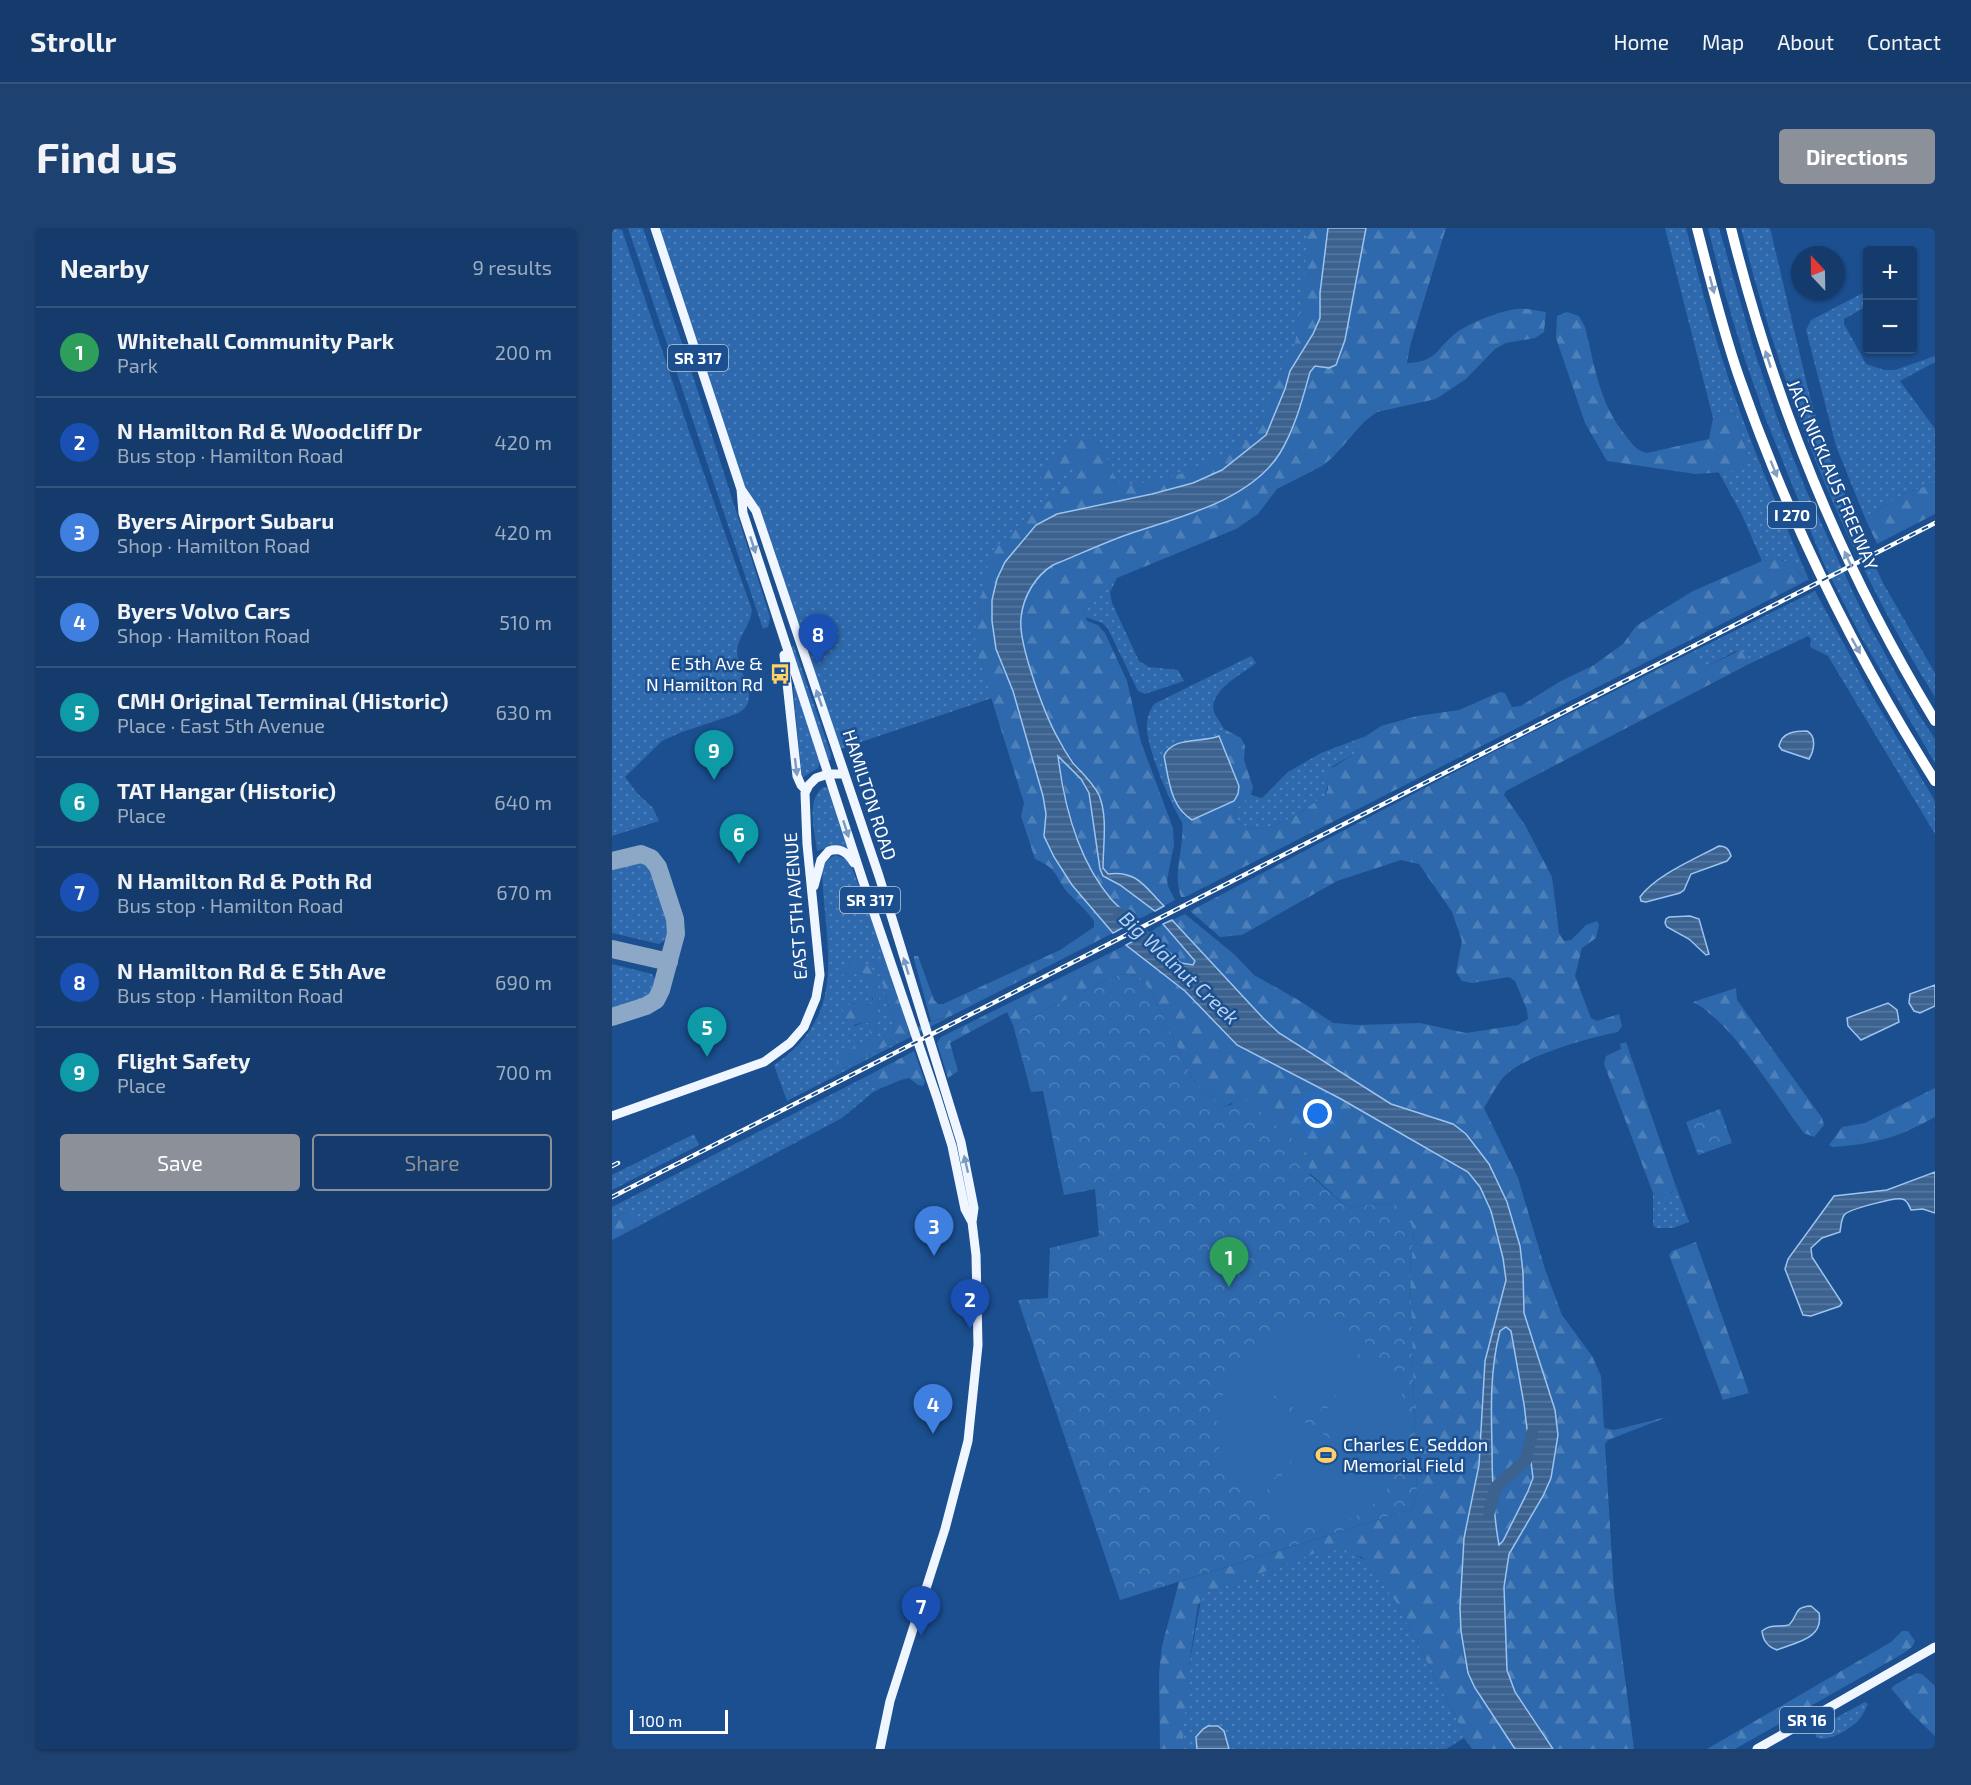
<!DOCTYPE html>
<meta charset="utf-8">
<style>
:root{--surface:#143b6b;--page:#1d4271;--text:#f1f3f6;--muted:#9dadc1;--line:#33557e;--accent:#8c9099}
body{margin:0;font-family:"Exo 2",sans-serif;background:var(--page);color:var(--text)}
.controls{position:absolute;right:18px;top:18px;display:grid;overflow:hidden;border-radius:6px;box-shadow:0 2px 4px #0004}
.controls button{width:54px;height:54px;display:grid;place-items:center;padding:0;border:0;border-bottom:2px solid var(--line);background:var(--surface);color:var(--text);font:30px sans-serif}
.compass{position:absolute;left:1179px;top:18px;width:54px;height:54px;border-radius:50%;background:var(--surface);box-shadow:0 2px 4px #0004;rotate:338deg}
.scale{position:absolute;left:18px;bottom:15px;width:98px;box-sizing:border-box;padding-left:6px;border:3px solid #fff;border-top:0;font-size:16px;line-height:21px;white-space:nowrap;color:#fff;-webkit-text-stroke:4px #1b4f8f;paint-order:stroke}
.you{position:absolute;left:706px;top:886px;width:21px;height:21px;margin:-15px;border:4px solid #fff;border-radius:50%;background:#1a73e8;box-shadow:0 0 0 9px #1a73e833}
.badge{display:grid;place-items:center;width:39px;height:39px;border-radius:50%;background:var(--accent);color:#fff;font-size:20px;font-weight:700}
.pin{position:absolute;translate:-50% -50px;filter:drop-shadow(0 2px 3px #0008)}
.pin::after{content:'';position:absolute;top:32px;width:21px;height:18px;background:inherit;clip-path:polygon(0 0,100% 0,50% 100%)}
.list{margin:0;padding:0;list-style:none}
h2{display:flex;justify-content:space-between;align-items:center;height:78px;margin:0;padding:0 24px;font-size:26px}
h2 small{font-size:20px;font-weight:400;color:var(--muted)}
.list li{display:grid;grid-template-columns:39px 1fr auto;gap:18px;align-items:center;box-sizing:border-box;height:90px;padding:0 24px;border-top:2px solid var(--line)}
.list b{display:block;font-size:22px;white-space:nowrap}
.list p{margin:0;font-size:20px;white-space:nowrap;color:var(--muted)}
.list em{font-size:20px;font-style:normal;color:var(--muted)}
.actions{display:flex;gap:12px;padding:18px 24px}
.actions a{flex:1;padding:14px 0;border:2px solid var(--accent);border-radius:6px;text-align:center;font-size:21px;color:var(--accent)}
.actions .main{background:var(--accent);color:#fff}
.map{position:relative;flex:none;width:1323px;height:1521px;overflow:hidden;border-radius:6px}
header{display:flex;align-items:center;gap:36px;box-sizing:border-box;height:84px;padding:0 30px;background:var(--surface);border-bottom:2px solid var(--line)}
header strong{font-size:28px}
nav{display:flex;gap:33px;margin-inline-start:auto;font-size:21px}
.intro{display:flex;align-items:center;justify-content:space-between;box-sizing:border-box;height:144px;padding:0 36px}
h1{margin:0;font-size:42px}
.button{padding:15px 27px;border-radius:6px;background:var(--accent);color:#fff;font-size:21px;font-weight:700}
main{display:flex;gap:36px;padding:0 36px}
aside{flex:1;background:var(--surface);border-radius:6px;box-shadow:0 2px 4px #0004}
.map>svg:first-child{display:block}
</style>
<header>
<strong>Strollr</strong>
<nav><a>Home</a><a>Map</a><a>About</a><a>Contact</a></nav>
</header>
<div class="intro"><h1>Find us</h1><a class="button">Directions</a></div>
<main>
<aside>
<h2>Nearby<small>9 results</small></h2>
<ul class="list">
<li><span class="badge" style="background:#2e9e5b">1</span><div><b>Whitehall Community Park</b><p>Park</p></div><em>200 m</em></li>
<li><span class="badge" style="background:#1a4fb4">2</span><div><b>N Hamilton Rd &amp; Woodcliff Dr</b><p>Bus stop · Hamilton Road</p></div><em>420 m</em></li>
<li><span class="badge" style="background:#3f7fe0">3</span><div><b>Byers Airport Subaru</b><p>Shop · Hamilton Road</p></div><em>420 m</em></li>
<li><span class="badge" style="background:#3f7fe0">4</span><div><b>Byers Volvo Cars</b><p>Shop · Hamilton Road</p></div><em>510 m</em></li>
<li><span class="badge" style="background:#0f9aa8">5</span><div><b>CMH Original Terminal (Historic)</b><p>Place · East 5th Avenue</p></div><em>630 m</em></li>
<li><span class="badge" style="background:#0f9aa8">6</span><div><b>TAT Hangar (Historic)</b><p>Place</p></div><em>640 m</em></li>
<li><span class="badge" style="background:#1a4fb4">7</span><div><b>N Hamilton Rd &amp; Poth Rd</b><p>Bus stop · Hamilton Road</p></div><em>670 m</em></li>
<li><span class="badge" style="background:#1a4fb4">8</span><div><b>N Hamilton Rd &amp; E 5th Ave</b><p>Bus stop · Hamilton Road</p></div><em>690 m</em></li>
<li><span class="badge" style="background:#0f9aa8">9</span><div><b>Flight Safety</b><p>Place</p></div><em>700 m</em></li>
</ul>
<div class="actions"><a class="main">Save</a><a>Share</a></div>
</aside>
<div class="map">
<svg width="1323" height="1521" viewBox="0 0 1323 1521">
<defs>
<pattern id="grass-dots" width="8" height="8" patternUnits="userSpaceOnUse" patternTransform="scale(1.5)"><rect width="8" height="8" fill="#2e69ad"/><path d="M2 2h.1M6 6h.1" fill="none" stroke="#4d80b9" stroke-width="1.8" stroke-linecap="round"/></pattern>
<pattern id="forest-firs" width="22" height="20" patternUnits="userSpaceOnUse" patternTransform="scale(1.5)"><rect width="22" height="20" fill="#2e69ad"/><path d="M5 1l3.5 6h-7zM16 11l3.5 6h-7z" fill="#4d80b9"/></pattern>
<pattern id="park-crowns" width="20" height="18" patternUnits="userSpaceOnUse" patternTransform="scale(1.5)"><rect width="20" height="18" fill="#2e69ad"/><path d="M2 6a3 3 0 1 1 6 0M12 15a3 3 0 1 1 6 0" fill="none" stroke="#4d80b9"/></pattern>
<pattern id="water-rules" width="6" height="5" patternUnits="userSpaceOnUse" patternTransform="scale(1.5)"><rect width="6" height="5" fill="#3c6290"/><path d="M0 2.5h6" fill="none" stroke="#597aa1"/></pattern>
</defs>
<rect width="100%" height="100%" fill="#1b4f8f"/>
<path fill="url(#grass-dots)" d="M0,0L10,2L78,206L140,382C139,397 126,408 125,422C124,444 153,474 124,486L70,504L50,513L13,549L25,565L41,580L47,593L0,608Z
M16,0H31L80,145L158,389L156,399L151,401Z
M43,0H727L656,208L557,271L401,463L225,522L144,283L129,261Z
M1053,0H1074C1085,42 1095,83 1108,124C1132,202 1165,277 1197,352L1194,353C1179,334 1175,329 1150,333L1130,287L1106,243H1127L1136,228L1124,188L1117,182L1108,184L1101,190Z
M1096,0H1107L1144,128L1166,192L1194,262L1252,388L1306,485L1323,511V535L1249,409L1211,334L1153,189L1131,126L1111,59Z
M1129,0H1158L1198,169L1214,220L1255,320L1271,355L1323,445V469C1233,326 1170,164 1129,0Z
M1255,63V78L1232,91V96L1254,136L1272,142H1283L1323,128V134L1288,153L1323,201V255L1294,265L1253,290L1224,218L1194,102L1199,92Z
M505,350L498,364L500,375L527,433L537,439L566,442L572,453L533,466L526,463L495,399L490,395L473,389L472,383Z
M1203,363L1258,464L1323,573V606L1216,428L1198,419L1199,411L1196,408L1135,437V432L1124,423L1095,438H1088L1079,427H1074Z
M182,418L219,526L218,532H216L178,419Z
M639,428L644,435C630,446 596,463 602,484C604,489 609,495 612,501L607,504V508L562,517L571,587L580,592L570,594C558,575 537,525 535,502C534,492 537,484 542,476Z
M181,459H183L208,534L206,540L190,550Z
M754,508L742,526L721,538L713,568C691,581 662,607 636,599C627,596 623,593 622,583L639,567L650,570L676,544L709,525Z
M212,559L217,560L237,620L235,621L223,617L205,623C203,604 193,571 212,559Z
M223,627L234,631L239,637L277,738L289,777L263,716L261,715V723L282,797L280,805L271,809H265L263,805L267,771L255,736L236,749L248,744H252C257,753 262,765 260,775L253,777L239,775L242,798L252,794L257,795L258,810L228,842L293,809C304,796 324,792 339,788L175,873L162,837C239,785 212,718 210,641L212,634Z
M24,632H32L37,637C43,654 57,684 57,701C57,709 53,713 47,716L0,705V640Z
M0,736L40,746L44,754C43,775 17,778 0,783Z
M261,845L257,851L262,859L267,861L260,865L230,890L23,1000L24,992L14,984L0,991V979Z
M82,906L87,917L0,962V947Z
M1063,956L1077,994L1061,1000H1044L1041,997V965L1046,971L1060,965Z
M725,1317L753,1332L784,1374L860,1521L852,1510L834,1521H566L577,1438L590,1366Z
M1253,1474L1256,1476C1253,1482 1250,1489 1245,1494C1236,1502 1215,1515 1204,1509L1203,1501Z"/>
<path fill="url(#forest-firs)" d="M696,0H716L708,65V90L701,106L678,143L673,161L654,207L610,242L581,255L540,266L445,286L424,297L403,322L385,351L380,372V393L384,420L401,463L431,568L434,586L432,608L442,629L460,657L501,705L339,788L319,793L302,731V728H306L322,772L326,776H331L448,722L482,699V693C475,683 467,676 459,668C442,651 449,642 423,631L409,588L412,575L363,418L364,395L375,340L380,324L416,287L440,271L469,243L467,239C454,239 445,254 433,259L429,253L428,244C442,227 454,210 478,208L490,216L501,246L506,254L513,256L545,254L571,245L620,222L639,209L649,196L670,140L682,124L692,49Z
M754,0H834L798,118L795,135C826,134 824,120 845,104C856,96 892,81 906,81C915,80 925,83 934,84L932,104L923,110L894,115L883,121L854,151L824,171L765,184L752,194L721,229L710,238L665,261L646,286L624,301L505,350L472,383L475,393L486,397L493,405L515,453L529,514L561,600L562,617L555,652L556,658L563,672L552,678C533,659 525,642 496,646L491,640C491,623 495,602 491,585C486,556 461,536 446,512C433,488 406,416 409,390C411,369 423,348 441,337C466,327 491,315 517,306C566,288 638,273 668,225C683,200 690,173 698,144L703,138L717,140L724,137L733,112Z
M955,84L967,88L973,99C983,139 987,175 1014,208C1021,217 1024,222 1035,225L1097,211L1101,190L1108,184L1117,182L1124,188L1136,228L1133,238L1127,243L1084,246L995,233L973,195L944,110L945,88Z
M1323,255V286L1265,316L1253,290L1294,265Z
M1164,331L1179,335L1194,353L573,669H569C560,645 573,619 570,594L580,592L622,573L626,566L627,557L607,508V504L612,501L629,510L633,518L632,532L641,559L639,567L622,583C623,593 627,596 636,599C662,607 691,581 713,568L716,561L714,544L742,526L754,508L769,498L805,488L847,482L888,464L893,465L900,479L909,478L947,454L982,437L1011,416L1024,398L1081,363L1150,333Z
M1129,422L1135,432V437L894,563L892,567L913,597L940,649L947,705L952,713L959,712L974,697L985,693L987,697L984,710L970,720L963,748L979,790L985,793L1007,786L1010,798L1006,804C977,810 918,826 896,845C886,853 879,869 872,880L906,950L933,1041L950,1087L980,1128L989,1148L992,1200L1002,1202L1055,1189L996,1212L993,1216L1002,1364L1022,1521H941L903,1464L895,1442L892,1359L897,1326L931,1268L939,1250L946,1207L943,1182L912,1085L911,1044L908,1018L841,896L779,876L667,805L651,790L560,692L573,686L623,727L642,747L688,773L721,795L747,797L808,795L854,805L906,797L916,791L915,782L903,753L897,749L860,755L850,753L844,744L850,713L840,684L807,636L789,632L725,653L630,707L608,709L578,683L883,523L1074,427H1079L1088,438H1095Z
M446,527L469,551L477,565L488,641L491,648L508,657L543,683L523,693C515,686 505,679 499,671C465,629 455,578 446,527Z
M551,696L583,733L581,737L569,735L536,705Z
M261,714L263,716L289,777L297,804L293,809L228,842L223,843L226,828L258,810L257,795L252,794L238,798L230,786L231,781L239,775L253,777L259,775L261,771L252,745L248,744L236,749L230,747V743C236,736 241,732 251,735C275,742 265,787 263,805L265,809H271L280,804L282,797L261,723Z
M514,717L573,763L625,817L729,871L856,944L868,959L879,983L891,1030L894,1052L887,1085L867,1237L852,1310L848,1380L849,1403L856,1445L863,1460L903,1521H860L784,1374L750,1329L726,1322L704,1325L596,1364L586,1377L577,1438L570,1521H548L547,1445L550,1418L567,1354L800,1281L805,1267L798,1048L802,1003L778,975L735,979L620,875L611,879L581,852L540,765L527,748L508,746L401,797L395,784L338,815L346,843L336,850L325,815L329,809Z
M1124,760L1125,772L1210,890L1212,897L1202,909L1192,905C1164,868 1120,794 1081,774Z
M1014,814L1063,956C1060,965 1057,971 1046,971L1041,965L992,836L994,828L1009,821L1008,816Z
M302,823L313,854L311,858L306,857L297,850L289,852L267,861L262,859L257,851L261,845Z
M1323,860V889C1285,910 1263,916 1220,919L1217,917L1230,899L1253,895Z
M14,984L21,985L24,992L23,1000L0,1012V991Z
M1084,1014L1137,1165L1111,1172L1057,1027L1060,1023Z
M894,1099L899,1103L912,1176L921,1250L916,1263L891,1313L886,1317C880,1254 871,1164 888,1103Z
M1290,1403H1296L1303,1413L1300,1419L1292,1425L1123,1521H1095L1279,1414Z
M1304,1445L1310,1446L1323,1458V1508L1299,1485L1280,1461L1281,1458Z"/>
<path fill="url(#park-crowns)" d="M508,746L527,748L540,765L581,852L611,879L634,872L694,922L698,947L735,979L778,975L795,987L802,1003L798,1048L805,1267L800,1281L508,1372L406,1072L436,1070L438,1020L487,1008L483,961L452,967L431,863L419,864L401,797Z
M1108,881L1120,915L1086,927L1074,894Z"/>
<path fill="#2e69ad" d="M688,1095C713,1095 734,1099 754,1115L703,1190L698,1191L622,1140C635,1115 661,1101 688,1095Z
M753,1123C799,1150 806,1203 777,1245L709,1198L707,1193Z
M623,1147L694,1195L695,1200L648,1273C603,1243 590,1191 623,1147Z
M705,1202L781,1251C755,1300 692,1312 649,1278L700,1204Z"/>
<path fill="url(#water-rules)" stroke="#9cc4f0" stroke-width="1.5" fill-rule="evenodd" d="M716,0H754L733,112L724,137L717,140L703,138L698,144C690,173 683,200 668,225C638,273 567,289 517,306C491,315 466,327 441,337C423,348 411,369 409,390C406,416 433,488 447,512C451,520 456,528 461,535C470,545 481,555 487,567C496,589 491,617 491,640L496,646C525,642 533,659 552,678L543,683L508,657L491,648L488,641L477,565L469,551L446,528C452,577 466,632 499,671C506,679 515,686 523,693L501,705L460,657L442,629L432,608L434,586L431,568L401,463L384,421L380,393V372L385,351L393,334L424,297L445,286L540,266L581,255L610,242L654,207L673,161L678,143L701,106L708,90V65Z
M1195,503C1205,508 1202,523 1197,531L1170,522L1167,518C1170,504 1183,503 1195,503Z
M607,508L627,558L626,566L622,573L580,592C558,578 557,552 552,528C560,508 590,515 607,508Z
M1107,618C1114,618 1117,621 1119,628L1115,633L1079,646L1072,662L1068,665L1034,674L1029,673L1028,669C1044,647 1083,631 1107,618Z
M1078,688L1087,691L1097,726L1094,727L1077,711L1055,699L1053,695L1054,691L1057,689Z
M560,692L651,790L667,805L779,876L841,896L854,906L877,936L895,974L908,1018L911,1044L912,1085L943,1182L946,1207L939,1250L931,1268L897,1326L892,1359L895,1442L903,1464L941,1521H903L863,1460L856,1445L849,1403L848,1380L852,1310L867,1237L873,1133L894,1052L891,1030L879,983L868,959L856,944L729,871L625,817L573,763L514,717L536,705L569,735L581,737L583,733L551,696ZM894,1099L899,1103L912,1176L921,1250L916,1263L891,1313L887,1317C881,1285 880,1251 880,1219C879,1180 878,1140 888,1103Z
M1323,757V778L1308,785L1302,783L1297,775L1298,766Z
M1276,775L1285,782L1287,794L1249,812L1236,798L1235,790Z
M1323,944V985L1311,981L1299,982C1297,978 1296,972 1290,971C1283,969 1239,981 1233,986C1229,990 1229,998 1228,1004L1210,1010L1199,1020L1200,1029L1230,1075L1228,1078L1199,1088L1191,1087L1173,1041L1176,1031L1222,968L1275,962Z
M1199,1378L1207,1385C1212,1411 1184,1414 1165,1422C1156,1419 1151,1413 1150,1403C1159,1395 1167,1400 1177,1397C1187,1387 1181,1379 1199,1378Z
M596,1498H606L612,1503L617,1521H585L584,1509L591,1501Z"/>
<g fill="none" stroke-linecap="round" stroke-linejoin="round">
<path stroke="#3c6290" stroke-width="12" d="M507,685L543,718
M877,1284L884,1259L914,1232L920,1205"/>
<path stroke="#8da7c7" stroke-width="18" d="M0,633L29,626L39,630L46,639L63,691L64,706L49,762L44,772L34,778L0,789
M0,721L57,734"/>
<path stroke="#f0f6ff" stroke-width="9" d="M43,0L129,261L131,285L251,653L325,870L340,918L353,981L360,994
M129,261L144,283L267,648L349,914L362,980L360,994L364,1027L366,1117L356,1213L333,1301L278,1473L268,1521
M172,427L185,548L189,557L194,562
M202,658L209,632L217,623C229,619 236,625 242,635
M0,888L152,834L178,815L192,799L204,770L208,747L195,616L193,565L197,557L204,550L216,546H232
M1145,1521L1323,1419"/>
<path stroke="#fff" stroke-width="10" d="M1085,0C1098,50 1110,100 1127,149C1176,291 1242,425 1323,553
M1119,0C1162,174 1230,340 1323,493"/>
<g stroke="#fff" stroke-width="4.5">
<path id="rail" d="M0,938L6,935
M0,969L1323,295"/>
</g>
<use href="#rail" stroke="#1b4f8f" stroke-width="2" stroke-dasharray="7" stroke-linecap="butt"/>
</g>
<defs><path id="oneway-solid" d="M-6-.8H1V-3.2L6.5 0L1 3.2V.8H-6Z" transform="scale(1.5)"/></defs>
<g fill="#829ec1">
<use href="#oneway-solid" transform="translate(1100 57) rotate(75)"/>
<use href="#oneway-solid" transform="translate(1156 131) rotate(-108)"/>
<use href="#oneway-solid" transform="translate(1162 241) rotate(68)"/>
<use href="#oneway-solid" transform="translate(1236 331) rotate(-115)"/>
<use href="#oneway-solid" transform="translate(1244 418) rotate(61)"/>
</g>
<g fill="#7b9ac1">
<use href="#oneway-solid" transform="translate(141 317) rotate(72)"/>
<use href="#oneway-solid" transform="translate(207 470) rotate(-109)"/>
<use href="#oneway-solid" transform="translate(184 539) rotate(83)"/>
<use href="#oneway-solid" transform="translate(234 601) rotate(72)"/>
<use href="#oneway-solid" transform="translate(294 738) rotate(-107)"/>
<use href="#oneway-solid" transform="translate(354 936) rotate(-103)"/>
</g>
<defs>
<g id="bus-bare" transform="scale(1.62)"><path d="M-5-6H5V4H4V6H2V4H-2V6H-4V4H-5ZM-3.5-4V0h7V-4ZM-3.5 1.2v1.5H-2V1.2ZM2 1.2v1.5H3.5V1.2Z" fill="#ffd166" stroke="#1b4f8f" stroke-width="2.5" paint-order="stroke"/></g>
<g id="stadium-bare" transform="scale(1.62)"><path d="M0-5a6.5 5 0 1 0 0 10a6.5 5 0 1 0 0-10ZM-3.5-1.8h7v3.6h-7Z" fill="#ffd166" stroke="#1b4f8f" stroke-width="2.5" paint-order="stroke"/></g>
</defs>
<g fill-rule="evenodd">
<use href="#bus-bare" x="168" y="446"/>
<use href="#stadium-bare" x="714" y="1227"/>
</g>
<g text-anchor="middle" stroke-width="5" stroke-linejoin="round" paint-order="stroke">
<g fill="#1b4f8f" stroke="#bbcadd" stroke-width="1.5">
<rect x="56" y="117" width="60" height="26" rx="4.5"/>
<rect x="1156" y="274" width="48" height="26" rx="4.5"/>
<rect x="228" y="659" width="60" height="26" rx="4.5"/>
<rect x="1168" y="1479" width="54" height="26" rx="4.5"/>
</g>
<g font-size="16" font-weight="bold" fill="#fff">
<text x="86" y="136">SR 317</text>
<text x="1180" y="293">I 270</text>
<text x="258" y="678">SR 317</text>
<text x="1195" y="1498">SR 16</text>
</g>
<g font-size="18" fill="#fff" stroke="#1b4f8f">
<text transform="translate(1220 247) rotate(67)" y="6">JACK NICKLAUS FREEWAY</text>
<text transform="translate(257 567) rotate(72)" y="6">HAMILTON ROAD</text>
<text transform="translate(184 678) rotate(-94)" y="6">EAST 5TH AVENUE</text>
</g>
<g font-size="18" fill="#fff" stroke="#1b4f8f" text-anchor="end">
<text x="151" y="442">E 5th Ave &amp;<tspan x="151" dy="21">N Hamilton Rd</tspan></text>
<text x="731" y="1223" text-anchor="start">Charles E. Seddon<tspan x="731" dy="21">Memorial Field</tspan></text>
</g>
<g font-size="20" font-style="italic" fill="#b5d3f5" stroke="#1b4f8f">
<text transform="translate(567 740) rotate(43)" y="7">Big Walnut Creek</text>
</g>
</g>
</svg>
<div class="controls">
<button>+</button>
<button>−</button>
</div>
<svg class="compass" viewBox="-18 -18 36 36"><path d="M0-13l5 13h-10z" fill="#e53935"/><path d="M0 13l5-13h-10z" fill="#9dadc1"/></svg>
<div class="scale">100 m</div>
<div class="you"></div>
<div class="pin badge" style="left:617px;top:1059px;background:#2e9e5b">1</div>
<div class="pin badge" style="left:358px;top:1101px;background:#1a4fb4">2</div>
<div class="pin badge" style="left:322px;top:1028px;background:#3f7fe0">3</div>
<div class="pin badge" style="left:321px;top:1206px;background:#3f7fe0">4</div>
<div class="pin badge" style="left:95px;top:829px;background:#0f9aa8">5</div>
<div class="pin badge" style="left:127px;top:636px;background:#0f9aa8">6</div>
<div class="pin badge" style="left:309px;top:1408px;background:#1a4fb4">7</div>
<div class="pin badge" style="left:206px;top:436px;background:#1a4fb4">8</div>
<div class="pin badge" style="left:102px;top:552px;background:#0f9aa8">9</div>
</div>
</main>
